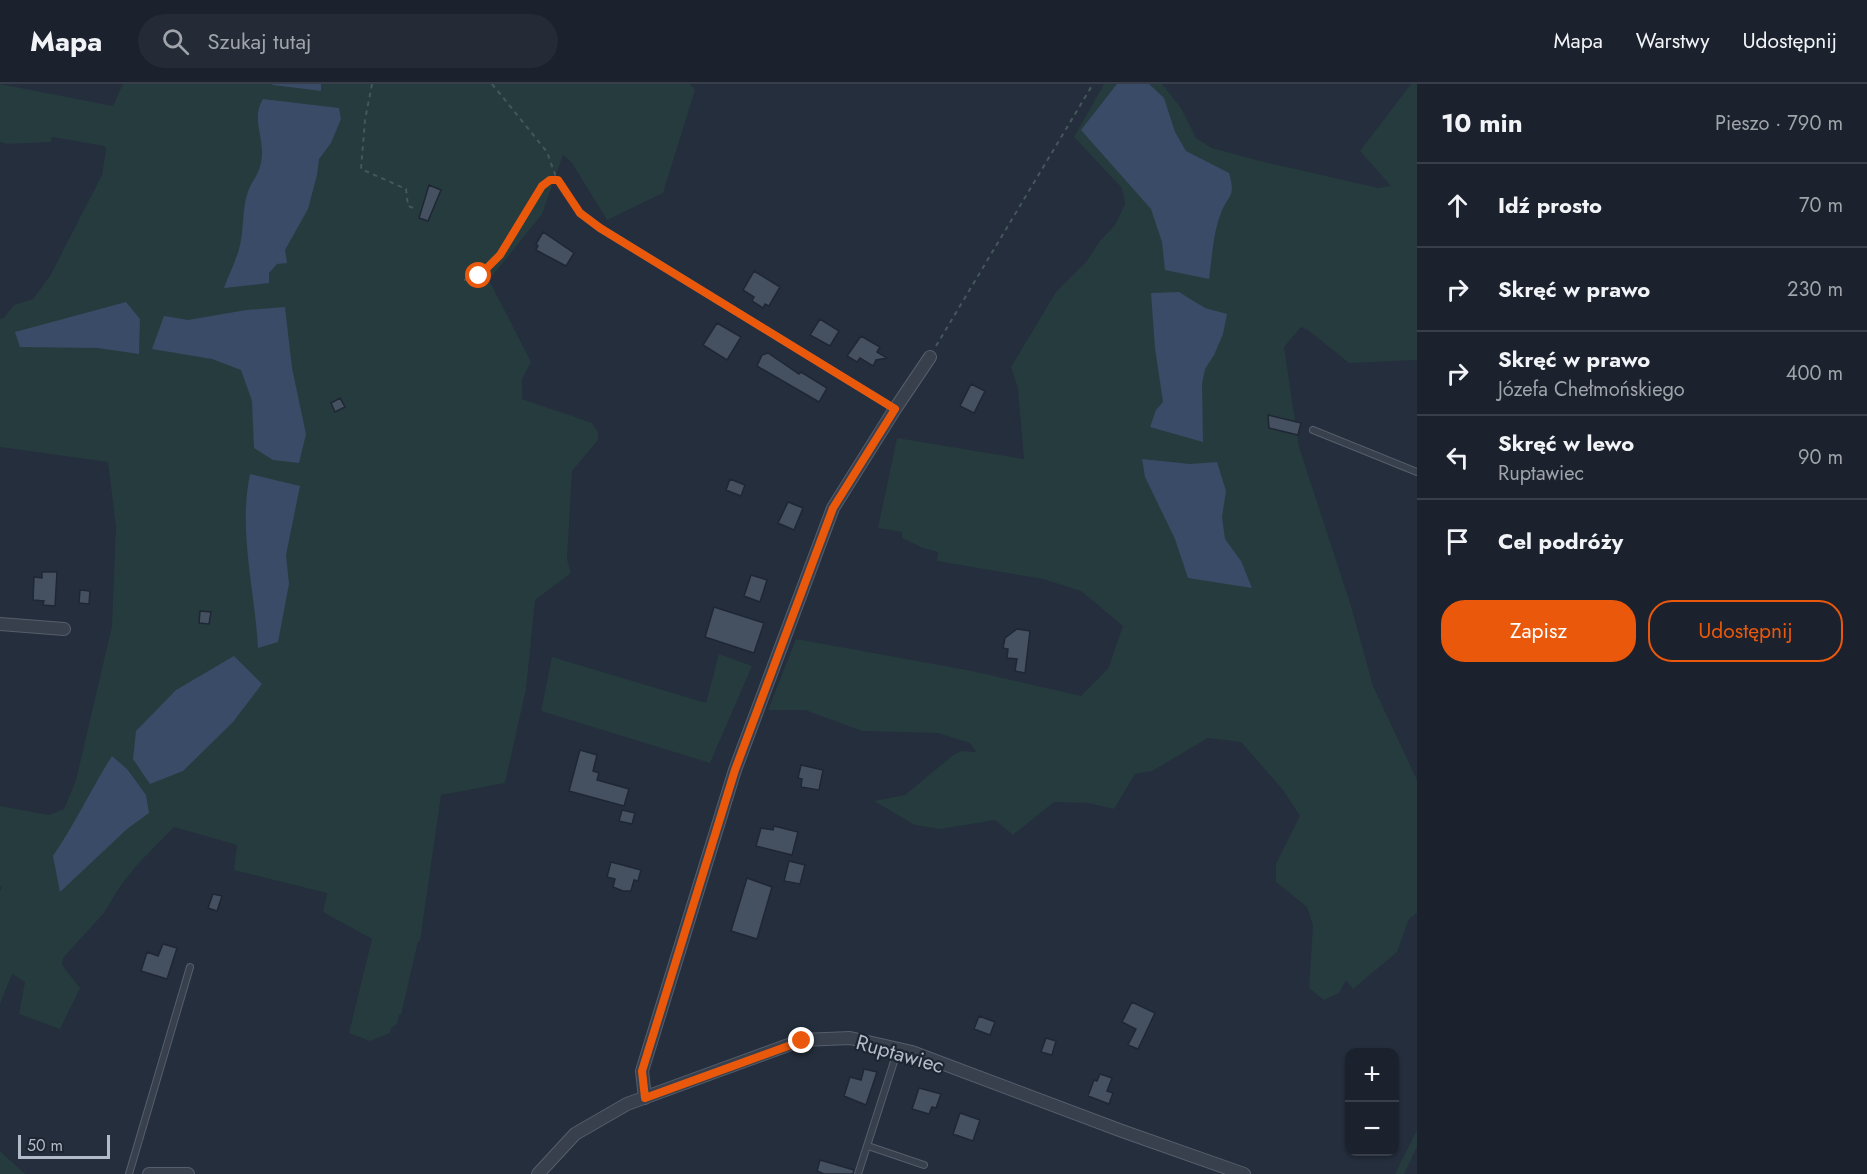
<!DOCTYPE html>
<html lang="pl">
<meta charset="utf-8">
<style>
:root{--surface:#1b222e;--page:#242a36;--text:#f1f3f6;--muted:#a0a4aa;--line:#393f4a;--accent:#ea580c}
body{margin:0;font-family:Jost,sans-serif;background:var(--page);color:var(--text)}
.controls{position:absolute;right:18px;bottom:18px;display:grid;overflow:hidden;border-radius:12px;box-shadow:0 2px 4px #0004}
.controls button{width:54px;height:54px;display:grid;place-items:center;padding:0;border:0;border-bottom:2px solid var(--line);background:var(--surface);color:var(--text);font:30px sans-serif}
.scale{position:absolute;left:18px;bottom:15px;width:92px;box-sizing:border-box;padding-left:6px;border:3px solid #b4bbc8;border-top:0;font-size:16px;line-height:21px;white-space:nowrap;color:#b4bbc8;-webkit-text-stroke:4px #1d2532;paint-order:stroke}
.stop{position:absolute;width:18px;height:18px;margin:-14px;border:4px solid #ea580c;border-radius:50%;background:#fff}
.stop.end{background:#ea580c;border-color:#fff;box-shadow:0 2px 6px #0008}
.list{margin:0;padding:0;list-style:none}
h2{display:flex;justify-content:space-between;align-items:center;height:78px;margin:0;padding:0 24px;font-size:26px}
h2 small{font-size:20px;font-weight:400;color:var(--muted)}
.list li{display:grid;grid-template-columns:39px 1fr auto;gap:18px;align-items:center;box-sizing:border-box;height:84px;padding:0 24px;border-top:2px solid var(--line)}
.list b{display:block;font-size:22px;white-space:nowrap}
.list p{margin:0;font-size:20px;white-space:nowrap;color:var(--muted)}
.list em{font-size:20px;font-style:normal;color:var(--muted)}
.actions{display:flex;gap:12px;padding:18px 24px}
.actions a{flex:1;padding:14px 0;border:2px solid var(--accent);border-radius:24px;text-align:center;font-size:21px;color:var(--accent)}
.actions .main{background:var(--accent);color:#fff}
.icon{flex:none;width:33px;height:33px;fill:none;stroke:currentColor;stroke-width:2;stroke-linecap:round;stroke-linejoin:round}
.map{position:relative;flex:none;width:1417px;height:1090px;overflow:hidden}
header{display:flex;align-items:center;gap:36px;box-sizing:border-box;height:84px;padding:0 30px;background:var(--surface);border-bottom:2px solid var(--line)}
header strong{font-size:28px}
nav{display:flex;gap:33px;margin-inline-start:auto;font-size:21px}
.search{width:420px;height:54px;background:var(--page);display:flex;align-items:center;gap:15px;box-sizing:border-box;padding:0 21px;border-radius:33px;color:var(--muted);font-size:22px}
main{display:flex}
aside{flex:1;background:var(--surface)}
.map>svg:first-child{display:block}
</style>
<header>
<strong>Mapa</strong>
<div class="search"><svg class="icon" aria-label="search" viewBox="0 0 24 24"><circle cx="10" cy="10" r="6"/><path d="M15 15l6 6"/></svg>Szukaj tutaj</div>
<nav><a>Mapa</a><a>Warstwy</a><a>Udostępnij</a></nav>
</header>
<main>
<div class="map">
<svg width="1417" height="1090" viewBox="0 0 1417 1090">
<rect width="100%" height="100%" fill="#242e3d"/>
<path fill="#263b3e" d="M0,0L113,22L123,0H690L695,6L663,109L607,136L572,79L563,71L542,130L489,196L531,278L522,295V315L592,339L598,348V356L572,387L567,475L571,489L535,516L526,605L505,699L441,711L420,857H418L401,931L399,930L397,940L391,944L390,949L370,957L349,949L372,855L323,828L327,809L234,786L237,761L174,743L136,782L119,804L104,829L63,874L62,881L80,904L60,945L19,930L25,898L12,890L0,920V807L2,803L0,802V722L49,731L64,725L76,696L112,542L116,443L108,378L0,363V235L4,234L14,221L33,215L50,192L102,91L106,65L104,62L52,53L51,58L7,60L0,58Z
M1104,0H1162L1181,24L1196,54L1212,64L1256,76L1378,104L1391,102L1360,67L1411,0H1417V276L1349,279L1308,246L1301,243L1284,263L1299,363L1351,522L1373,602L1417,696V829L1409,835L1397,868L1353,905L1346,896L1339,909L1324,916L1309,904L1313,842L1307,823L1276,798V780L1300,732L1283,706L1241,658L1208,654L1152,687L1135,690L1114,725L1088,719L1054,718L1013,751L995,736L940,745L915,741L874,717L905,711L952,672L961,667L976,668L970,659L938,649L862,647L805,626H768L796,555L972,587L1081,612L1108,585L1123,542L1081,507L1043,495L937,477L938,468L923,464L902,454V448L878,444L897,354L1024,375L1018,305L1011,283L1056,208L1087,177L1099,158L1115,141L1125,120L1122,104L1074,53Z
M719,570L752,582L710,679L541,627L552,573L706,619Z
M1417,1046V1063L1404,1090H1395Z
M0,1067L25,1090H0Z"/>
<path fill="#394b66" d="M272,0H321V7L273,1Z
M1117,0H1149L1164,14L1175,48L1186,67L1229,89C1236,114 1229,109 1221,129C1213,149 1212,174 1209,195L1165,186L1162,158L1151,125L1081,46Z
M263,15L339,24L341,35L331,59L319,75L317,91L308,125L285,166L287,179L277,180L269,189V199L224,204C229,190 237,175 240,161C244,145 242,127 247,111C252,94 262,90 262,68C262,50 252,32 263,15Z
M1179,208L1205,224L1227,230L1223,250L1214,271L1205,285L1202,300L1203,358L1150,343L1156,326L1163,318L1155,264L1151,209Z
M126,218L140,235L139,270L98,264L20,263L15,248Z
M285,223L292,284L306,350L299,379L273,376L254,364L252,317L241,286L212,275L152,265L164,232L188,236L246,226Z
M1142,375L1190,380L1217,378L1226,407L1222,433L1225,455L1241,477L1252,504L1188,494L1175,455L1145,393Z
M250,390L300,402L286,471L289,500L278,558L258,564C255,507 238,447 250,390Z
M234,572L262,600L233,638L183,687L150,700L133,675L136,647L176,606Z
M112,672L127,685L146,711L149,729L127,745L60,808L53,772C75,740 91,705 112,672Z"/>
<path fill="#455061" stroke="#1f2734" stroke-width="1.5" d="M429,101L441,106L428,137L419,134Z
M543,148L574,169L566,182L536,166L538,162L536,160Z
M754,187L780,203L769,222L765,220L763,224L752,217L754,213L743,206Z
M820,235L839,247L830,262L810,251Z
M717,239L741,253L727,276L703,261Z
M861,252L880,263L877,268L887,274L876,276L873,282L860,274L857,278L847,272Z
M768,269L799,290L801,288L827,304L819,318L757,282L762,271Z
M971,300L985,307L974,329L960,322Z
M340,314L345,323L335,328L331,319Z
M1268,331L1301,339L1298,351L1269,344Z
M730,395L745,401L741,412L726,406Z
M788,418L803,424L794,446L778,439Z
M42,488H57L55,522L43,521L44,517L33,516L34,493L42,494Z
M751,491L767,496L760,518L744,512Z
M80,506L90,507L89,520L79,519Z
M714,523L764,539L754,569L705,553Z
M200,527L211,528L209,540L199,539Z
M1017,545L1030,547L1025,589L1015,587L1017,575L1007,574L1008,565L1003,564L1005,554Z
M580,666L597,671L593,687L599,689L597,696L629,705L624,722L569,707Z
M801,681L823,686L819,706L801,703L802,695L798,694Z
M622,726L635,729L632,740L619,737Z
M774,742L798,748L792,771L756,762L761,744L773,746Z
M789,777L805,781L800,800L784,797Z
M611,778L641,786L638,797L634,796L631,807H623L613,803L615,795L607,793Z
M747,794L772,803L757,855L731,847Z
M213,810L222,812L217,827L208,824Z
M163,860L177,864L167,895L141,887L147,868L158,872Z
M1132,918L1155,929L1138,965L1128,961L1136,945L1122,938Z
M979,932L995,938L990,951L974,945Z
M1046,954L1056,957L1052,971L1041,968Z
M864,985L877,988L866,1021L844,1012L850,993L861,996Z
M1100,990L1112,994L1107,1007L1113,1009L1109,1020L1088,1012L1094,996L1097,997Z
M919,1004L941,1010L936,1024L932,1023L929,1030L912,1025Z
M960,1029L980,1036L973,1057L953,1050Z
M820,1076L854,1086L853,1090H824L817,1087Z"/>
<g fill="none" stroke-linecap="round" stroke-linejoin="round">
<g stroke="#565e6b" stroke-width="8">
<path id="service" d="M580,129L600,144L895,325
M1313,346L1417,388
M868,1062L924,1081
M129,1090L190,883
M858,1090L898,965"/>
</g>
<g stroke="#565e6b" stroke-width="14">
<path id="minor" d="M0,540L64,545
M645,1014L642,987L735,686L833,424L895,325L930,273
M149,1090H188
M538,1090L575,1050L627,1020L802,956L850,954L912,968L1122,1047L1244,1090"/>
</g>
<path stroke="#44585b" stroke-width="2" stroke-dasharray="4.5 4.5" stroke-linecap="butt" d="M372,0L365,36L361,85L406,105L408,122L417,125
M492,0L547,68L557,96L576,123
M464,196C468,195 474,194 478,193C503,182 525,125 541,103C546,98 551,96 557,96
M936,262L1093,0"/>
<use href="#service" stroke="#38404d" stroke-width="6"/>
<use href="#minor" stroke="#38404d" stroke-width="12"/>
</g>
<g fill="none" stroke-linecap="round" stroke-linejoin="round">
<path stroke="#ea580c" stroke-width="8" d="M479,192L500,171L542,102L550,96H558L580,129L600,144L895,325L833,424L735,686L642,987L645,1014L802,957"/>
</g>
<g text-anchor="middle" stroke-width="4.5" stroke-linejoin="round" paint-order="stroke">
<g font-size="21" fill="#b4bbc8" stroke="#1d2532">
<text transform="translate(900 970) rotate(16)" y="7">Ruptawiec</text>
</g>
</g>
</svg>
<div class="controls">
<button>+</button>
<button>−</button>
</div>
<div class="scale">50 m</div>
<div class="stop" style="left:479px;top:192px"></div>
<div class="stop end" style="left:802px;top:957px"></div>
</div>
<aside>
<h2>10 min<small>Pieszo · 790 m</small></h2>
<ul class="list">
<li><svg class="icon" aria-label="ahead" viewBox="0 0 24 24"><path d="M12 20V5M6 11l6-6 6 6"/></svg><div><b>Idź prosto</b></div><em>70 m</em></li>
<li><svg class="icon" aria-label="right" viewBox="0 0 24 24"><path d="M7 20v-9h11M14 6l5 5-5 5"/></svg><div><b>Skręć w prawo</b></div><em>230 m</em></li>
<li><svg class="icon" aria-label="right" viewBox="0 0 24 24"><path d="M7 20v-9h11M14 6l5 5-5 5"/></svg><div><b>Skręć w prawo</b><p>Józefa Chełmońskiego</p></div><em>400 m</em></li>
<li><svg class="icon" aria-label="left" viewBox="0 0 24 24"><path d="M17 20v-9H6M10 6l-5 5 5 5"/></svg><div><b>Skręć w lewo</b><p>Ruptawiec</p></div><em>90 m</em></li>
<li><svg class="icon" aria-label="arrive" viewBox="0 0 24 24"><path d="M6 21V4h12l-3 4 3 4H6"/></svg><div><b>Cel podróży</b></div></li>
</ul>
<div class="actions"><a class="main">Zapisz</a><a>Udostępnij</a></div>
</aside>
</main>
